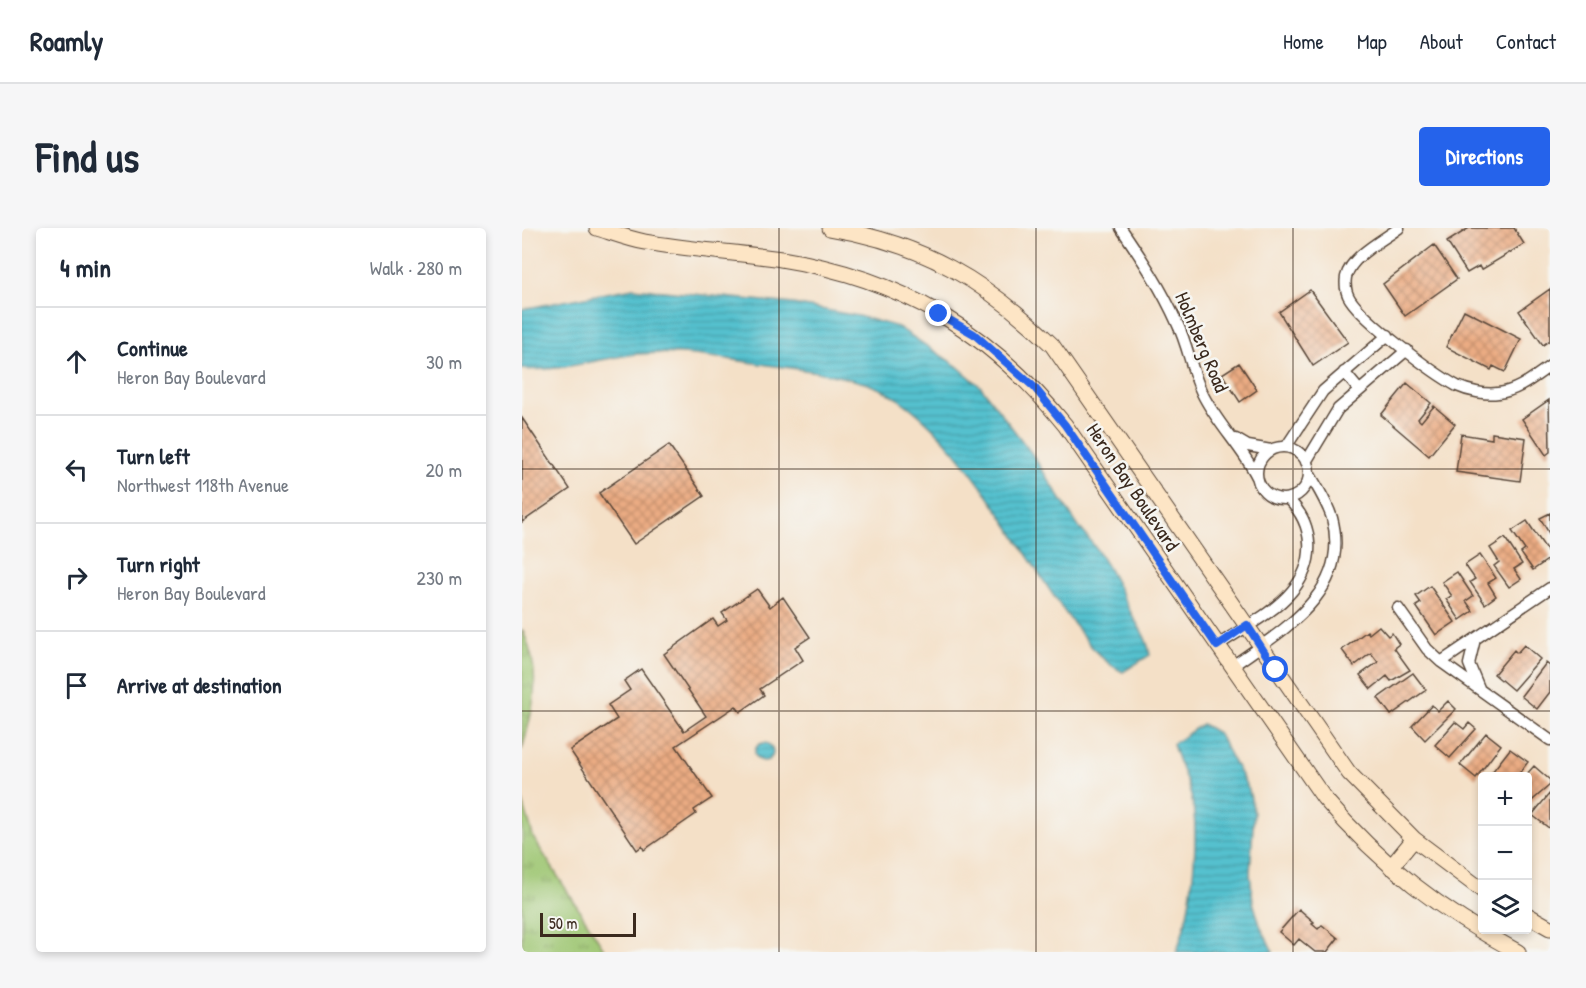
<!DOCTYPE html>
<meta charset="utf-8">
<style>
:root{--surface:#fff;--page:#f6f6f7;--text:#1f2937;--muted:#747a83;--line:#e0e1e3;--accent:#2563eb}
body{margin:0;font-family:"Patrick Hand",sans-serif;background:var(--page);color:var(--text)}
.controls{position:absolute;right:18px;bottom:18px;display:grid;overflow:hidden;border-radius:6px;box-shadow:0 3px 9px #0003}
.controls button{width:54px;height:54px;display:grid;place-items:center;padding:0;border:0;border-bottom:2px solid var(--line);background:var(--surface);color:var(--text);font:30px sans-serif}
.scale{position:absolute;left:18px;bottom:15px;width:96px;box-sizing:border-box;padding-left:6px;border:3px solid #3b2a1e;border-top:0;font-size:16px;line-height:21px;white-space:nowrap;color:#3b2a1e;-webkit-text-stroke:4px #f6f6f2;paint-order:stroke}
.stop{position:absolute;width:18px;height:18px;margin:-14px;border:4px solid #2563eb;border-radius:50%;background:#fff}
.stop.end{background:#2563eb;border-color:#fff;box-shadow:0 2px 6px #0008}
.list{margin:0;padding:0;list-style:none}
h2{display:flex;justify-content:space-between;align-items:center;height:78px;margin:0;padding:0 24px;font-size:26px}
h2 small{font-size:20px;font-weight:400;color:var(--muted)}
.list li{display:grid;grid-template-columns:39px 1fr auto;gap:18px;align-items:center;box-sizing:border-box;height:108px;padding:0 24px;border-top:2px solid var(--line)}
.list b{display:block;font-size:22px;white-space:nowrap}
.list p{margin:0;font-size:20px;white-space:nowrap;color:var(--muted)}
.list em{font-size:20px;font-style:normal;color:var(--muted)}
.icon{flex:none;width:33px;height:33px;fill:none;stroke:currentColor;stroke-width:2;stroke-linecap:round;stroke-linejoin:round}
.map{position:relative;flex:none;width:1028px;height:724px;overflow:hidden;border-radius:6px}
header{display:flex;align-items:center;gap:36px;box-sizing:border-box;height:84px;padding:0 30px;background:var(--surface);border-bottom:2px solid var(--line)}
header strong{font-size:28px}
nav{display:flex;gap:33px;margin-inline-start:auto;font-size:21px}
.intro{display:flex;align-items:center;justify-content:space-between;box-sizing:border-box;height:144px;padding:0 36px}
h1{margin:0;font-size:42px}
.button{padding:15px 27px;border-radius:6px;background:var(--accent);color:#fff;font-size:21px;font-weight:700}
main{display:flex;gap:36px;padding:0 36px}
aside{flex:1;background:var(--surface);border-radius:6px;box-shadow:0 3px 9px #0003}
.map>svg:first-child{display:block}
</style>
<header>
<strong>Roamly</strong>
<nav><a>Home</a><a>Map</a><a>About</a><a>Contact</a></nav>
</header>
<div class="intro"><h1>Find us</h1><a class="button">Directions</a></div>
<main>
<aside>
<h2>4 min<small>Walk · 280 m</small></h2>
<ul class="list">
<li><svg class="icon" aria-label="ahead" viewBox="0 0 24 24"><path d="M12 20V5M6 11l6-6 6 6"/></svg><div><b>Continue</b><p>Heron Bay Boulevard</p></div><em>30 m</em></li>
<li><svg class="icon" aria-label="left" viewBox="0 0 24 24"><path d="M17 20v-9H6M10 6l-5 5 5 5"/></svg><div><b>Turn left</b><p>Northwest 118th Avenue</p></div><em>20 m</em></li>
<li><svg class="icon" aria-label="right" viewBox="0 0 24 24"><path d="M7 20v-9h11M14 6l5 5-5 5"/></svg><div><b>Turn right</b><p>Heron Bay Boulevard</p></div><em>230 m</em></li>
<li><svg class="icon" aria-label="arrive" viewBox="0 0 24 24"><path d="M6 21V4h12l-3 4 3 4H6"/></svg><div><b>Arrive at destination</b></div></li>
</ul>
</aside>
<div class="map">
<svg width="1028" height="724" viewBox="0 0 1028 724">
<defs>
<pattern id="grass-tufts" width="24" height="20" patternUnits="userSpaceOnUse" patternTransform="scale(1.5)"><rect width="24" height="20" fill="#9ec672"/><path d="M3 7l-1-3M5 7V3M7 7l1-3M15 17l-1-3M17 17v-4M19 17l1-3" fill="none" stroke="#82a15d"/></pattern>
<pattern id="water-rules" width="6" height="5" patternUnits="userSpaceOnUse" patternTransform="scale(1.5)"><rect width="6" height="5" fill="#55c1cf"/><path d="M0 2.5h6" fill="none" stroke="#489da7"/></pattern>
<pattern id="building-cross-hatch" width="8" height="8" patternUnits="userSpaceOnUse" patternTransform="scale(1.5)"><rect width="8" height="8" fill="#ebac83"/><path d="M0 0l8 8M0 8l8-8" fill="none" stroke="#c08c6b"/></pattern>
</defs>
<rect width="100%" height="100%" fill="#f6f6f2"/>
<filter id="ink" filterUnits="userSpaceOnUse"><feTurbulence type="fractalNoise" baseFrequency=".0167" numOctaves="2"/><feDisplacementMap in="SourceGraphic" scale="12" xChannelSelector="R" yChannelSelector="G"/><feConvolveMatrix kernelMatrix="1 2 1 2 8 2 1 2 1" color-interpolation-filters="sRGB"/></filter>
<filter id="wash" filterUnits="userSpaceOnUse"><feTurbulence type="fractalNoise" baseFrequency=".008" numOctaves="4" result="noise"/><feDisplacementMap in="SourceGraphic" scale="24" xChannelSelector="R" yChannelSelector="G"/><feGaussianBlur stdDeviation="1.35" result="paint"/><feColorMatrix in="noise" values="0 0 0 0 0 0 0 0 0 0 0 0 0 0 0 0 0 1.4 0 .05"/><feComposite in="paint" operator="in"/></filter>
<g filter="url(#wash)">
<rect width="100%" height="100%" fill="#f4e0c7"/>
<path fill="url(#grass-tufts)" stroke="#6c7848" stroke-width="1.5" d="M0,401C21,445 12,478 0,522Z
M0,571L12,611L84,724H0Z"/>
<path fill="url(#water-rules)" stroke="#487676" stroke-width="1.5" d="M111,60L271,76L336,88L376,99L435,138L459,159L510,226L556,298C579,323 593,351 607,381C615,397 625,408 628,427L601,444C577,433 564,411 548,391C496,322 430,184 346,156C311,145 275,141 239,136C199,130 157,123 117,126C82,129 33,145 0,141V81Z
M680,496L696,505L727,562L732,585L728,645L731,674L738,697L751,724H654C670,686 680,599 667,560C662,545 655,531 651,516Z
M233 524a9 9 0 1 1 18 0a9 9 0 1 1-18 0Z"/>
<g id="blocks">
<path fill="url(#building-cross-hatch)" d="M947,0H992L1002,16L959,42L957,38L945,45L925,14Z
M912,17L935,51L883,88L861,56Z
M1028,61V112L1021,117L997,83Z
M788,62L826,114L791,138L757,84Z
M942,82L999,111L983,144L971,138L969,142L924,119Z
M717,135L735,162L718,174L700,146Z
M885,155L909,175L896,191L899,194L912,178L933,196L907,228L859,187Z
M1027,172L1028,224L1024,227L1000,191Z
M0,190L48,261L0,294Z
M970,205L1004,210L998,253L934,244L939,206L970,211Z
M147,217L182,268L112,316L77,265Z
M1028,285V307L1018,290Z
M1005,293L1028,327V330L1011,342L999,325L1003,322L990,303Z
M983,310L1000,336L992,341L999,351L987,359L972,338L977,334L968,320Z
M958,327L974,350L966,355L974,368L963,376L948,354L953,351L943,337Z
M935,344L951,368L944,373L951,383L938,392L924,371L930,368L920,354Z
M908,358L933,394L914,407L894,378L899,375L894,368Z
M235,361L248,379L261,369L288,409L273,419L281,432L238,461L242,467L218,484L214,478L154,518L190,570L172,582L174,586L122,622L120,618L115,622L48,522L95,491L86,477L108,462L102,453L119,441L162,503L184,488L142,426L191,391L196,398L205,392L200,385Z
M857,398L866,408L870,405L877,416L872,420L888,442L869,453L865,448L849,461L838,447L856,434L849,425L832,438L820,422L845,403L847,406Z
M1002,417L1018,431L991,462L972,446L992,422L995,425Z
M1024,435L1028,438V464L1015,481L999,468Z
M891,445L904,462L869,487L856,470Z
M926,473L934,481L903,512L890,498L910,477L916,483Z
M933,494L942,501L947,495L954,501L928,530L913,517Z
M964,505L979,517L954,550L938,537Z
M988,521L1006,534L995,548H967Z
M1012,538L1028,552V557L1005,577V548H1003Z
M1028,565V599L1027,600L1010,587Z
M777,681L792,694L790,696L796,701L800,697L816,710L805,724H793L777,711L772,717L757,704Z"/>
</g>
</g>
<g filter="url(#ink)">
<use href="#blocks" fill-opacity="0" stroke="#574537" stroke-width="1.5"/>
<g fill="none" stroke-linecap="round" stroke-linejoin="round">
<g stroke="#574537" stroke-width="13">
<path id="street" d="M599,0C620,31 640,61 655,95C666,117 669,142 680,165C695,196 720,219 735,249
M877,0C861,12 829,28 824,49C823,56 824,65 828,71C843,94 911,145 935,158C946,163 964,167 976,165C996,163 1012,149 1028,138
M822,144L837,162
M714,211L726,218L749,222
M764,219L801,163L866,107
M735 245a26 26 0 1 1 52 0a26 26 0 1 1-52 0Z
M784,234L816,181L885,122
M876,380L905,421L919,434L1028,512
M953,411L947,436L957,460
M695,418C719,401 751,386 770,363C795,334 792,296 766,271
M919,434L1028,360
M709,439C759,403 830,365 810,290C805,274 795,259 787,245"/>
</g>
<g stroke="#574537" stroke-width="17">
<path id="secondary" d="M75,0C91,5 107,11 123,14C168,22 214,24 259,31C380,50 467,103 543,197L802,570C859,637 919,683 996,724
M308,0C400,15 464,53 530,117L827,545L892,611L960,662
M869,639L892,611
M1005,687L1028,700"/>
</g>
<use href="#street" stroke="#fff" stroke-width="10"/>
<use href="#secondary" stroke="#fde5c5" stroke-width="15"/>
</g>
</g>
<g fill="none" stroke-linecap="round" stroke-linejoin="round" filter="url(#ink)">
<path stroke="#2563eb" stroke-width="8" d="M417,86L452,106L512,159L543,197L695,418L725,397L754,442"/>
</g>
<path fill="none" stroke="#3b2a1e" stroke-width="1.5" stroke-opacity="0.55" d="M257,0V724M514,0V724M771,0V724M0,241H1028M0,483H1028"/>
<g text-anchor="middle" stroke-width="5" stroke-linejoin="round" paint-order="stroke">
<g font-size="20" fill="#3b2a1e" stroke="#f6f6f2">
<text transform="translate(680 114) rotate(67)" y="7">Holmberg Road</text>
<text transform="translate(611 259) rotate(56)" y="7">Heron Bay Boulevard</text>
</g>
</g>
</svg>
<div class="controls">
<button>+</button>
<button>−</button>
<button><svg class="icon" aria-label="layers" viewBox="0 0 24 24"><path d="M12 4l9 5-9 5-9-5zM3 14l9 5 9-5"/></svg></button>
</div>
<div class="scale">50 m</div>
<div class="stop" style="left:754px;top:442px"></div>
<div class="stop end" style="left:417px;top:86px"></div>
</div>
</main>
